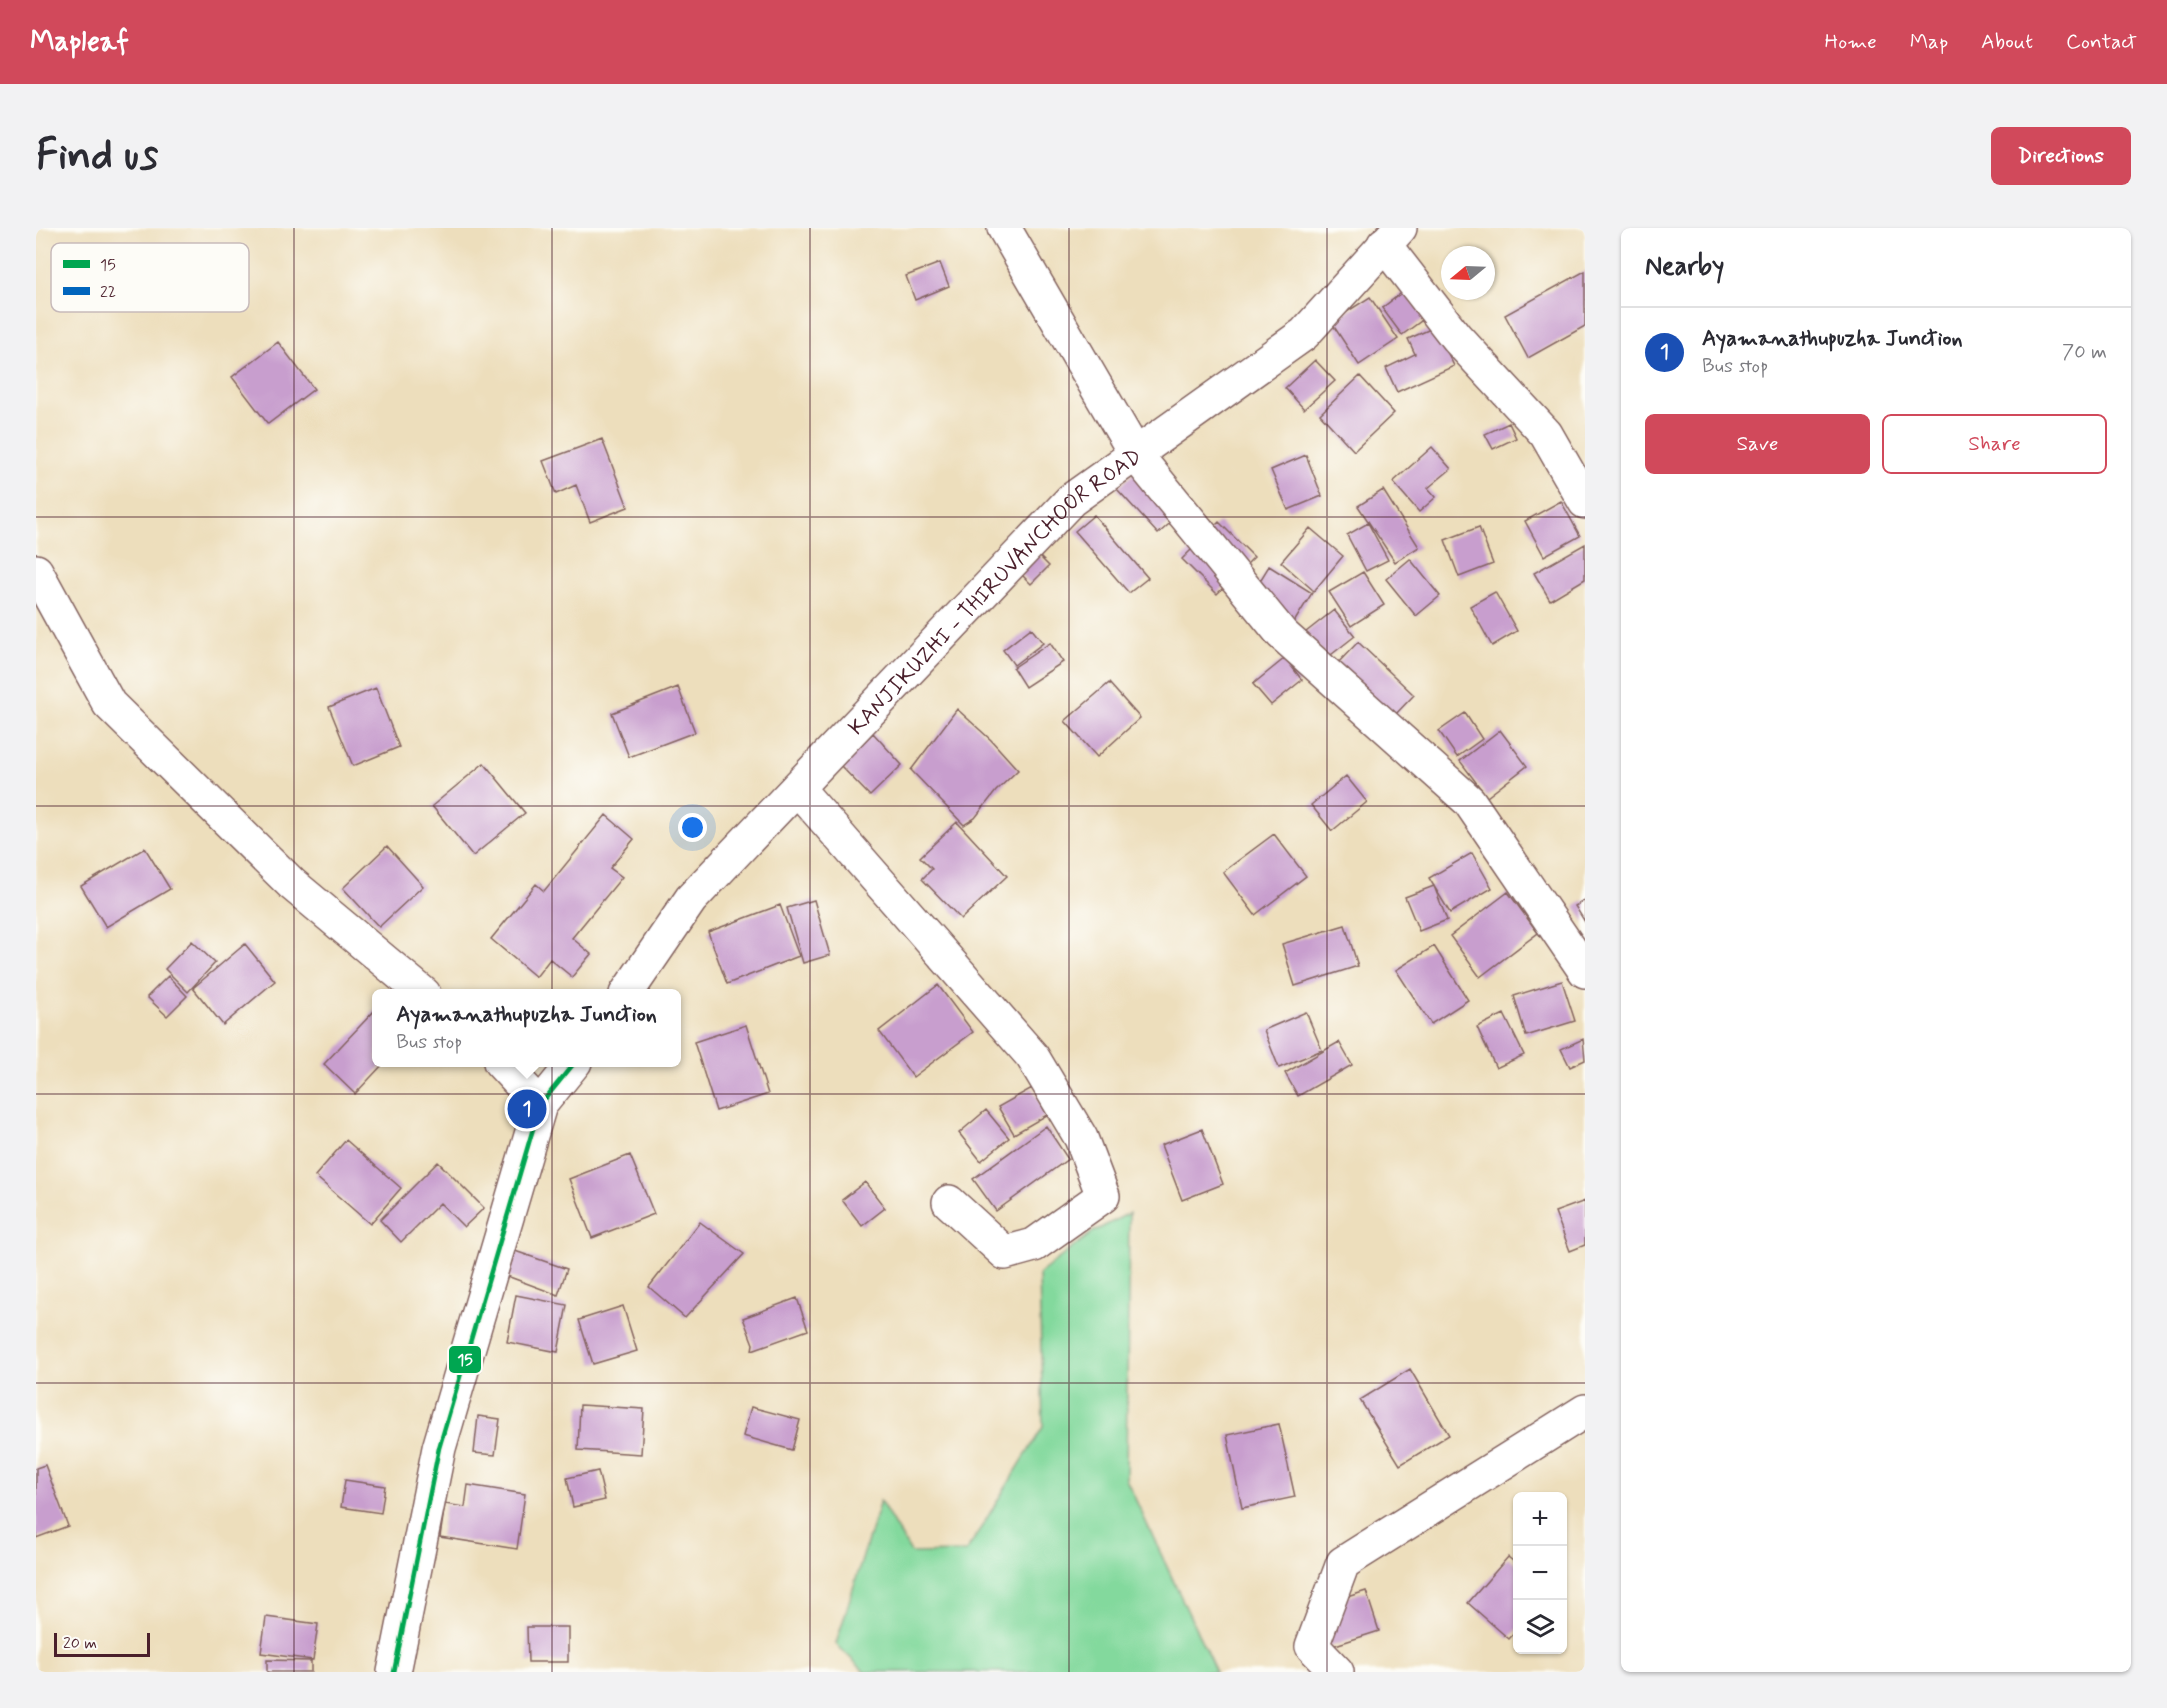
<!DOCTYPE html>
<meta charset="utf-8">
<style>
:root{--surface:#fff;--page:#f2f2f3;--text:#2b2b33;--muted:#7c7c81;--line:#e1e1e2;--accent:#d1495b}
body{margin:0;font-family:Mynerve,sans-serif;background:var(--page);color:var(--text)}
.controls{position:absolute;right:18px;bottom:18px;display:grid;overflow:hidden;border-radius:9px;box-shadow:0 2px 4px #0004}
.controls button{width:54px;height:54px;display:grid;place-items:center;padding:0;border:0;border-bottom:2px solid var(--line);background:var(--surface);color:var(--text);font:30px sans-serif}
.compass{position:absolute;left:1405px;top:18px;width:54px;height:54px;border-radius:50%;background:var(--surface);box-shadow:0 2px 4px #0004;rotate:251deg}
.scale{position:absolute;left:18px;bottom:15px;width:96px;box-sizing:border-box;padding-left:6px;border:3px solid #4a1f2b;border-top:0;font-size:16px;line-height:21px;white-space:nowrap;color:#4a1f2b;-webkit-text-stroke:4px #fdfcf7;paint-order:stroke}
.you{position:absolute;left:657px;top:600px;width:21px;height:21px;margin:-15px;border:4px solid #fff;border-radius:50%;background:#1a73e8;box-shadow:0 0 0 9px #1a73e833}
.badge{display:grid;place-items:center;width:39px;height:39px;border-radius:50%;background:var(--accent);color:#fff;font-size:20px;font-weight:700}
.pin{position:absolute;translate:-50% -50%;border:3px solid #fff;box-shadow:0 2px 6px #0006}
.popup{position:absolute;left:336px;top:761px;width:309px;height:78px;box-sizing:border-box;display:grid;place-content:center;border-radius:9px;background:var(--surface);filter:drop-shadow(0 2px 4px #0005);font-size:20px;white-space:nowrap;color:var(--muted)}
.popup b{font-size:22px;color:var(--text)}
.popup::after{content:'';position:absolute;left:50%;top:100%;margin-left:-12px;border:12px solid transparent;border-top-color:var(--surface)}
.list{margin:0;padding:0;list-style:none}
h2{display:flex;justify-content:space-between;align-items:center;height:78px;margin:0;padding:0 24px;font-size:26px}
h2 small{font-size:20px;font-weight:400;color:var(--muted)}
.list li{display:grid;grid-template-columns:39px 1fr auto;gap:18px;align-items:center;box-sizing:border-box;height:90px;padding:0 24px;border-top:2px solid var(--line)}
.list b{display:block;font-size:22px;white-space:nowrap}
.list p{margin:0;font-size:20px;white-space:nowrap;color:var(--muted)}
.list em{font-size:20px;font-style:normal;color:var(--muted)}
.actions{display:flex;gap:12px;padding:18px 24px}
.actions a{flex:1;padding:14px 0;border:2px solid var(--accent);border-radius:9px;text-align:center;font-size:21px;color:var(--accent)}
.actions .main{background:var(--accent);color:#fff}
.icon{flex:none;width:33px;height:33px;fill:none;stroke:currentColor;stroke-width:2;stroke-linecap:round;stroke-linejoin:round}
.map{position:relative;flex:none;width:1549px;height:1444px;overflow:hidden;border-radius:9px}
header{display:flex;align-items:center;gap:36px;box-sizing:border-box;height:84px;padding:0 30px;background:var(--accent);color:#fff}
header strong{font-size:28px}
nav{display:flex;gap:33px;margin-inline-start:auto;font-size:21px}
.intro{display:flex;align-items:center;justify-content:space-between;box-sizing:border-box;height:144px;padding:0 36px}
h1{margin:0;font-size:42px}
.button{padding:15px 27px;border-radius:9px;background:var(--accent);color:#fff;font-size:21px;font-weight:700}
main{display:flex;gap:36px;padding:0 36px}
aside{flex:1;background:var(--surface);border-radius:9px;box-shadow:0 2px 4px #0004}
.map>svg:first-child{display:block}
</style>
<header>
<strong>Mapleaf</strong>
<nav><a>Home</a><a>Map</a><a>About</a><a>Contact</a></nav>
</header>
<div class="intro"><h1>Find us</h1><a class="button">Directions</a></div>
<main>
<div class="map">
<svg width="1549" height="1444" viewBox="0 0 1549 1444">
<rect width="100%" height="100%" fill="#fdfcf7"/>
<filter id="ink" filterUnits="userSpaceOnUse"><feTurbulence type="fractalNoise" baseFrequency=".0167" numOctaves="2"/><feDisplacementMap in="SourceGraphic" scale="12" xChannelSelector="R" yChannelSelector="G"/><feConvolveMatrix kernelMatrix="1 2 1 2 8 2 1 2 1" color-interpolation-filters="sRGB"/></filter>
<filter id="wash" filterUnits="userSpaceOnUse"><feTurbulence type="fractalNoise" baseFrequency=".008" numOctaves="4" result="noise"/><feDisplacementMap in="SourceGraphic" scale="24" xChannelSelector="R" yChannelSelector="G"/><feGaussianBlur stdDeviation="1.35" result="paint"/><feColorMatrix in="noise" values="0 0 0 0 0 0 0 0 0 0 0 0 0 0 0 0 0 1.4 0 .05"/><feComposite in="paint" operator="in"/></filter>
<g filter="url(#wash)">
<rect width="100%" height="100%" fill="#eddebc"/>
<path fill="#83d99d" stroke="#667c64" stroke-width="1.5" d="M1093,985L1090,1251L1180,1444H829L800,1416L844,1273L875,1325L930,1324L1007,1199L1003,1046L1057,1004Z"/>
<g id="blocks">
<path fill="#c89ece" d="M904,35L913,58L879,72L870,48Z
M1549,43V98L1492,130L1469,87Z
M1368,63L1389,90L1366,107L1346,80Z
M1334,69L1362,111L1323,137L1295,94Z
M1399,99L1418,138L1361,164L1350,140L1379,126L1372,111Z
M242,114L278,161L232,196L196,149Z
M1279,132L1299,153L1268,181L1249,160Z
M1324,148L1358,185L1318,223L1284,186Z
M1473,195L1480,210L1457,221L1449,206Z
M566,211L592,279L554,294L540,257L520,266L507,233Z
M1396,219L1415,241L1392,260L1400,269L1383,284L1357,254Z
M1270,227L1286,268L1252,282L1235,242Z
M1101,242L1142,288L1122,306L1081,261Z
M1347,262L1383,319L1359,334L1322,278Z
M1525,273L1544,308L1508,328L1489,293Z
M1058,287L1112,350L1093,365L1039,303Z
M1183,294L1218,329L1181,366L1146,331Z
M1332,295L1352,332L1330,343L1311,307Z
M1443,299L1457,336L1423,349L1409,312Z
M1274,300L1307,328L1278,363L1245,334Z
M1549,316V351L1514,372L1498,345Z
M998,323L1013,338L995,356L980,341Z
M1374,331L1404,368L1380,388L1350,351Z
M1233,338L1276,365L1257,396L1214,369Z
M1327,344L1348,377L1315,398L1293,364Z
M1459,364L1481,403L1456,418L1434,378Z
M1298,382L1319,408L1291,430L1270,404Z
M995,400L1007,415L978,437L967,422Z
M1322,414L1378,467L1357,489L1301,436Z
M1014,415L1027,434L989,459L977,440Z
M1249,430L1266,452L1235,477L1217,456Z
M1073,455L1104,490L1061,529L1029,493Z
M642,459L659,504L593,529L576,485Z
M340,460L363,519L317,538L293,479Z
M921,481L955,512L982,542L960,563L939,590L928,597L875,542Z
M1429,485L1446,511L1421,529L1403,503Z
M1464,502L1491,538L1451,569L1424,533Z
M837,505L866,537L834,568L804,537Z
M448,535L489,585L437,628L396,578Z
M1310,548L1331,574L1296,603L1275,577Z
M570,587L598,611L574,640L586,649L536,710L555,726L536,749L514,731L500,749L455,711L500,656L508,663Z
M921,594L971,648L925,691L886,651L896,641L884,629Z
M1238,606L1270,648L1219,687L1187,644Z
M351,618L387,658L343,699L307,660Z
M109,620L134,661L70,699L45,658Z
M1436,625L1456,660L1414,685L1393,650Z
M1398,658L1411,692L1383,703L1369,669Z
M1472,664L1502,705L1444,749L1414,708Z
M778,672L794,727L767,735L751,680Z
M1549,672V694L1539,678Z
M744,677L763,728L691,756L672,704Z
M1309,697L1322,738L1259,758L1246,716Z
M156,713L179,735L152,764L129,741Z
M209,716L239,753L187,797L157,760Z
M1398,718L1432,772L1395,796L1360,742Z
M132,748L151,768L131,788L111,769Z
M1526,753L1539,793L1490,808L1478,768Z
M902,757L937,804L877,849L843,803Z
M341,780V834H349L319,866L288,836Z
M1270,784L1286,822L1243,840L1228,802Z
M1468,786L1488,827L1460,840L1441,799Z
M710,797L732,866L680,883L658,814Z
M1547,811L1549,832L1534,839L1525,821Z
M1303,814L1316,837L1262,868L1249,845Z
M996,860L1011,887L978,906L962,879Z
M950,882L973,910L945,933L923,905Z
M1010,898L1032,931L960,983L937,951Z
M1166,901L1187,956L1146,972L1125,917Z
M310,912L365,960L334,996L279,948Z
M594,927L618,986L556,1010L533,951Z
M402,934L448,980L428,999L404,975L365,1014L344,992Z
M829,954L849,980L826,998L806,972Z
M1549,973V1017L1534,1023L1519,984Z
M664,994L708,1026L649,1090L613,1059Z
M479,1023L531,1041L522,1067L471,1048Z
M480,1067L531,1077L522,1124L471,1114Z
M761,1070L772,1102L716,1122L717,1116L707,1090Z
M587,1078L601,1123L557,1136L543,1092Z
M1374,1141L1413,1207L1364,1237L1324,1172Z
M544,1177L608,1181L605,1226L542,1222Z
M715,1179L764,1192L756,1222L707,1208Z
M442,1188L464,1191L459,1227L438,1225Z
M1243,1196L1259,1269L1206,1280L1191,1207Z
M9,1237L32,1298L0,1310V1240Z
M562,1243L569,1272L537,1279L531,1250Z
M309,1252L349,1258L345,1285L305,1279Z
M432,1257L489,1266L481,1321L404,1309L409,1276L429,1279Z
M1472,1329L1482,1337V1401L1473,1411L1432,1375Z
M1330,1363L1343,1403L1290,1420L1277,1380Z
M230,1389L282,1396L277,1432L225,1425Z
M491,1399H532V1434H492Z
M231,1432L275,1433V1444H231Z"/>
</g>
</g>
<g filter="url(#ink)">
<use href="#blocks" fill-opacity="0" stroke="#83625e" stroke-width="1.5"/>
<g fill="none" stroke-linecap="round" stroke-linejoin="round">
<g stroke="#83625e" stroke-width="36">
<path id="minor" d="M968,0L1100,227L1246,406L1433,573L1549,743
M1348,16L1420,109L1510,206L1549,274
M761,560L996,828L1045,910L1067,968L998,1017L969,1025L913,974
M1301,1444L1276,1418L1307,1335L1549,1183"/>
</g>
<g stroke="#83625e" stroke-width="36">
<g id="secondary">
<path d="M0,343L73,476L256,656L388,766"/>
<path id="s1" d="M590,766L655,671L1035,272L1268,106L1364,0"/>
<path d="M464,834L504,877"/>
<path d="M358,1444L403,1220L504,877L539,834"/>
</g>
</g>
<use href="#minor" stroke="#fff" stroke-width="33"/>
<use href="#secondary" stroke="#fff" stroke-width="33"/>
<g stroke="#fdfcf7" stroke-width="9">
<path id="bus-1" d="M358,1444L403,1220L504,877L539,834"/>
</g>
<use href="#bus-1" stroke="#00a651" stroke-width="4.5"/>
</g>
</g>
<path fill="none" stroke="#4a1f2b" stroke-width="1.5" stroke-opacity="0.55" d="M258,0V1444M516,0V1444M774,0V1444M1033,0V1444M1291,0V1444M0,289H1549M0,578H1549M0,866H1549M0,1155H1549"/>
<g text-anchor="middle" stroke-width="4.5" stroke-linejoin="round" paint-order="stroke">
<g font-size="22" fill="#4a1f2b" stroke="#fdfcf7">
<text dy="8" stroke="none"><textPath href="#s1" startOffset="548">KANJIKUZHI - THIRUVANCHOOR ROAD</textPath></text>
</g>
</g>
<rect x="15" y="15" width="198" height="69" rx="9" fill="#fdfcf7" stroke="#c7baba" stroke-width="1.5"/>
<rect x="27" y="32" width="27" height="8" fill="#00a651"/>
<rect x="27" y="59" width="27" height="8" fill="#0065bd"/>
<g font-size="16" fill="#4a1f2b">
<text x="64" y="42">15</text>
<text x="64" y="69">22</text>
</g>
<rect stroke="#fdfcf7" stroke-width="2" x="412" y="1117" width="34" height="29" rx="6" fill="#00a651"/>
<g font-size="16" text-anchor="middle" font-weight="bold" fill="#fff">
<text x="429" y="1137">15</text>
</g>
</svg>
<div class="controls">
<button>+</button>
<button>−</button>
<button><svg class="icon" aria-label="layers" viewBox="0 0 24 24"><path d="M12 4l9 5-9 5-9-5zM3 14l9 5 9-5"/></svg></button>
</div>
<svg class="compass" viewBox="-18 -18 36 36"><path d="M0-13l5 13h-10z" fill="#e53935"/><path d="M0 13l5-13h-10z" fill="#7c7c81"/></svg>
<div class="scale">20 m</div>
<div class="you"></div>
<div class="pin badge" style="left:491px;top:881px;background:#1a4fb4">1</div>
<div class="popup"><b>Ayamanathupuzha Junction</b>Bus stop</div>
</div>
<aside>
<h2>Nearby<small></small></h2>
<ul class="list">
<li><span class="badge" style="background:#1a4fb4">1</span><div><b>Ayamanathupuzha Junction</b><p>Bus stop</p></div><em>70 m</em></li>
</ul>
<div class="actions"><a class="main">Save</a><a>Share</a></div>
</aside>
</main>
